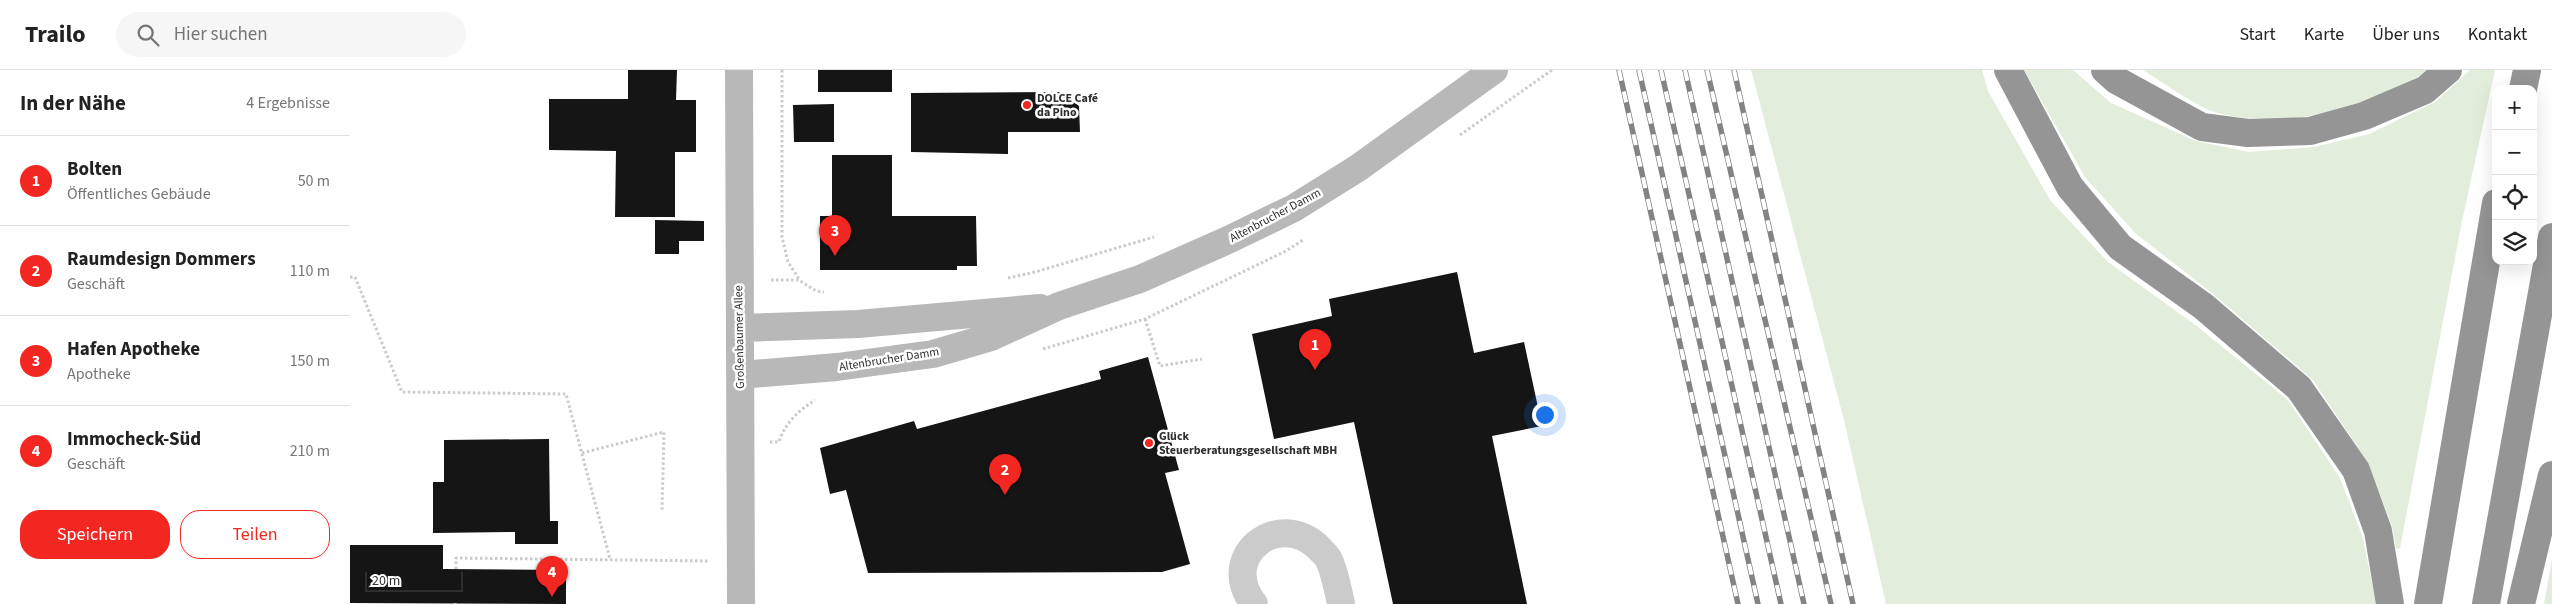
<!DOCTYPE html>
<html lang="de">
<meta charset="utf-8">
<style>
:root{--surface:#fff;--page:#f6f6f6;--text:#222;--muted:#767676;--line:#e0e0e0;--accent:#f32722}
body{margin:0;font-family:"Source Sans 3",sans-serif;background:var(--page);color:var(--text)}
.controls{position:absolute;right:15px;top:15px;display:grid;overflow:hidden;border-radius:10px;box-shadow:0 5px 20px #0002}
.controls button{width:45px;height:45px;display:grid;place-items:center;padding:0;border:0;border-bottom:1px solid var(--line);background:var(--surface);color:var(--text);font:25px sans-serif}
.scale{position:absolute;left:15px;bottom:12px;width:98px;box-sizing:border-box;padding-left:5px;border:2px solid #2e2e2e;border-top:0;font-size:14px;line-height:18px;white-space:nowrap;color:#2e2e2e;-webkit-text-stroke:4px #fff;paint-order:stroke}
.you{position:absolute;left:1194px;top:344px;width:18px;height:18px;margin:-12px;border:4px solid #fff;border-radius:50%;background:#1a73e8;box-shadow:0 0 0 8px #1a73e833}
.badge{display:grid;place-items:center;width:32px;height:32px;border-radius:50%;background:var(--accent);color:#fff;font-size:16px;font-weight:700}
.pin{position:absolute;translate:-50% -41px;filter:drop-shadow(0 1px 2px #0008)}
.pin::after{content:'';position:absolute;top:26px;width:18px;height:15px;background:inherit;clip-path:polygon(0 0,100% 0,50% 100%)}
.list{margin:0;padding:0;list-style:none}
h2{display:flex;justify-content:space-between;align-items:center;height:65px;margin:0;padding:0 20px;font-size:21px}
h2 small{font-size:16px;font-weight:400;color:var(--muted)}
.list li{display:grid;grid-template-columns:32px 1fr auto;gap:15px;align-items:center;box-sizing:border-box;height:90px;padding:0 20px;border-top:1px solid var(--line)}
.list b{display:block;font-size:19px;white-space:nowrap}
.list p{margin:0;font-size:16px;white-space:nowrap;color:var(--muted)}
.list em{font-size:16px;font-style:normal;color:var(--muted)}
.actions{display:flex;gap:10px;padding:15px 20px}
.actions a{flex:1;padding:11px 0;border:1px solid var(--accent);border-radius:20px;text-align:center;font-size:18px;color:var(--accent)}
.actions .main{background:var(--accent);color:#fff}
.icon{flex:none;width:28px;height:28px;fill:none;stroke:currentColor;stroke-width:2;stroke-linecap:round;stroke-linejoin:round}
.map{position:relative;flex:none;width:2202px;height:534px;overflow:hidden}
header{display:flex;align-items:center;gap:30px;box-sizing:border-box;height:70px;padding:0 25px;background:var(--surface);border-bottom:1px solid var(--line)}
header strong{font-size:24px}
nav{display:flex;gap:28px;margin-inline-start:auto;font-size:18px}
.search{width:350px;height:45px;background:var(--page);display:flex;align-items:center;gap:12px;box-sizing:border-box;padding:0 18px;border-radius:28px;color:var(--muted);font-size:19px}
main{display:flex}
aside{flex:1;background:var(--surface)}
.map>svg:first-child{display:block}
</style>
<header>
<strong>Trailo</strong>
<div class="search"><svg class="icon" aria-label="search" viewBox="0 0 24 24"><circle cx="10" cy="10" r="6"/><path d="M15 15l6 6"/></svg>Hier suchen</div>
<nav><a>Start</a><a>Karte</a><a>Über uns</a><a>Kontakt</a></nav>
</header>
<main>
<aside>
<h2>In der Nähe<small>4 Ergebnisse</small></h2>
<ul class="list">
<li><span class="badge">1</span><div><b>Bolten</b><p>Öffentliches Gebäude</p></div><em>50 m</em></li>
<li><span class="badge">2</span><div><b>Raumdesign Dommers</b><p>Geschäft</p></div><em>110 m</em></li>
<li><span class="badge">3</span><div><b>Hafen Apotheke</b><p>Apotheke</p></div><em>150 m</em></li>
<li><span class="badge">4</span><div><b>Immocheck-Süd</b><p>Geschäft</p></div><em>210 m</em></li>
</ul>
<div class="actions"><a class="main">Speichern</a><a>Teilen</a></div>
</aside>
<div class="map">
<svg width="2202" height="534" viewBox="0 0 2202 534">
<rect width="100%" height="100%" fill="#fff"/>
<path fill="#e3eddb" d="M1401,0H1632L1638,21L1700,130L1758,192L1844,254L1937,329L1990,408L2013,468L2026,534H1536L1494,350Z
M1674,0H1723L1761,33L1846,71L1899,82L1964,77L2019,64L2085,32L2120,0H2145L2112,151L2050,478L2046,479L2042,456L2017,391L1963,310L1862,223L1785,163L1735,107Z
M1793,0H2076C2031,42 1920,61 1862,41C1844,35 1811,11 1793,0Z
M2202,489V534H2194Z"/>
<path fill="#151515" d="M278,0H327L326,30H346V82H325V147H265L266,81L199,80V29H278Z
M468,0H542V22H468Z
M712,22L729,36L730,62H658V84L561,82V23Z
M484,34V72H444L443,35Z
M482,85H542V146H626L627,196H607V200H470V146H482Z
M305,150L354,151V171H329V184H305Z
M1107,202L1124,283L1174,272L1192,356L1142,366L1177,534H1043L1004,352L924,369L902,264L982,246L979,229Z
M798,287L829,400L815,403L840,494L812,502L518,503L496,420L480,424L470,378L564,351L567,359L751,309L749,301Z
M199,369L200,451H208V474H165V462L83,463V412H94V370Z
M0,475H93V499L216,500V534L0,533Z"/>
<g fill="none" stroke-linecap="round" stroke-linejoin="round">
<path stroke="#cbcbcb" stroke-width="3" stroke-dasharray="2.5 2.5" stroke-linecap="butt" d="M432,0V167L438,192L449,209
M1110,65L1202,0
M0,207H5L52,322L216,324L260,489
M658,208L685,202L804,167
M421,210H449L466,221L474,222
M795,249L810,296L852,289
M693,279L795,249L936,181L953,170
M420,372H429C435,353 448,341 465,330
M232,383L314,362L312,442
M106,499V488L360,491
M105,534V533"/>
<path stroke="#cbcbcb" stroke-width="28" d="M904,534C867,487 928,438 969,478C972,482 977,485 979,490C985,503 988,520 991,534"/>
<path stroke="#b8b8b8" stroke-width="28" d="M389,0L391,534
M390,258L508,254L690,238
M390,305L487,297L583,284L641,267L709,236L790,209L878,170L944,138L1008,98L1144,0"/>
<path stroke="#959595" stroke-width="28" d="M1658,0L1720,117L1770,177L1853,236L1949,318L2006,400L2028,461L2040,534
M1755,0L1766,10L1852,57L1898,63L1960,61L2014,46L2075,20L2098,0
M2173,19L2177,0
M2078,534L2146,133
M2136,534L2202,167
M2171,534L2202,405"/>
<g stroke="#838383" stroke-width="5.5">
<path id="rail" d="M1269,0L1388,534
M1289,0L1408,534
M1311,0L1431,534
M1335,0L1454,534
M1357,0L1481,534
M1384,0L1503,534"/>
</g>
<use href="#rail" stroke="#fff" stroke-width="4" stroke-dasharray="11" stroke-linecap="butt"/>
</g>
<g fill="#f32722" stroke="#fff" stroke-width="2">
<circle cx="677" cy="35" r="5"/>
<circle cx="799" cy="373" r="5"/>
</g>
<g text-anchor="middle" stroke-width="5" stroke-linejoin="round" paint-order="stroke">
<g font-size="12" font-weight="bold" fill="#2e2e2e" stroke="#fff" text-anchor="start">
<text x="687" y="32">DOLCE Café<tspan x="687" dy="14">da Pino</tspan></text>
<text x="809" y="370">Glück<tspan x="809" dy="14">Steuerberatungsgesellschaft MBH</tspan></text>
</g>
<g font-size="12" fill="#2e2e2e" stroke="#fff">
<text transform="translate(925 145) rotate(-28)" y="4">Altenbrucher Damm</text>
<text transform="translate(389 267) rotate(-91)" y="4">Großenbaumer Allee</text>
<text transform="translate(539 289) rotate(-9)" y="4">Altenbrucher Damm</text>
</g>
</g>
</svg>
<div class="controls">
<button>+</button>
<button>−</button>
<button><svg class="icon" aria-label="locate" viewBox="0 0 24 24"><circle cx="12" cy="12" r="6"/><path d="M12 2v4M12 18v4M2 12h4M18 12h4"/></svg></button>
<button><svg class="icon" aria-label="layers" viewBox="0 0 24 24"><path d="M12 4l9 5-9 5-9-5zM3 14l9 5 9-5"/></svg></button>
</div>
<div class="scale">20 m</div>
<div class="you"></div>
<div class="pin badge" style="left:965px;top:300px">1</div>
<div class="pin badge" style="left:655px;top:425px">2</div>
<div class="pin badge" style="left:485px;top:186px">3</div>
<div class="pin badge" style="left:202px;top:527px">4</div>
</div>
</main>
